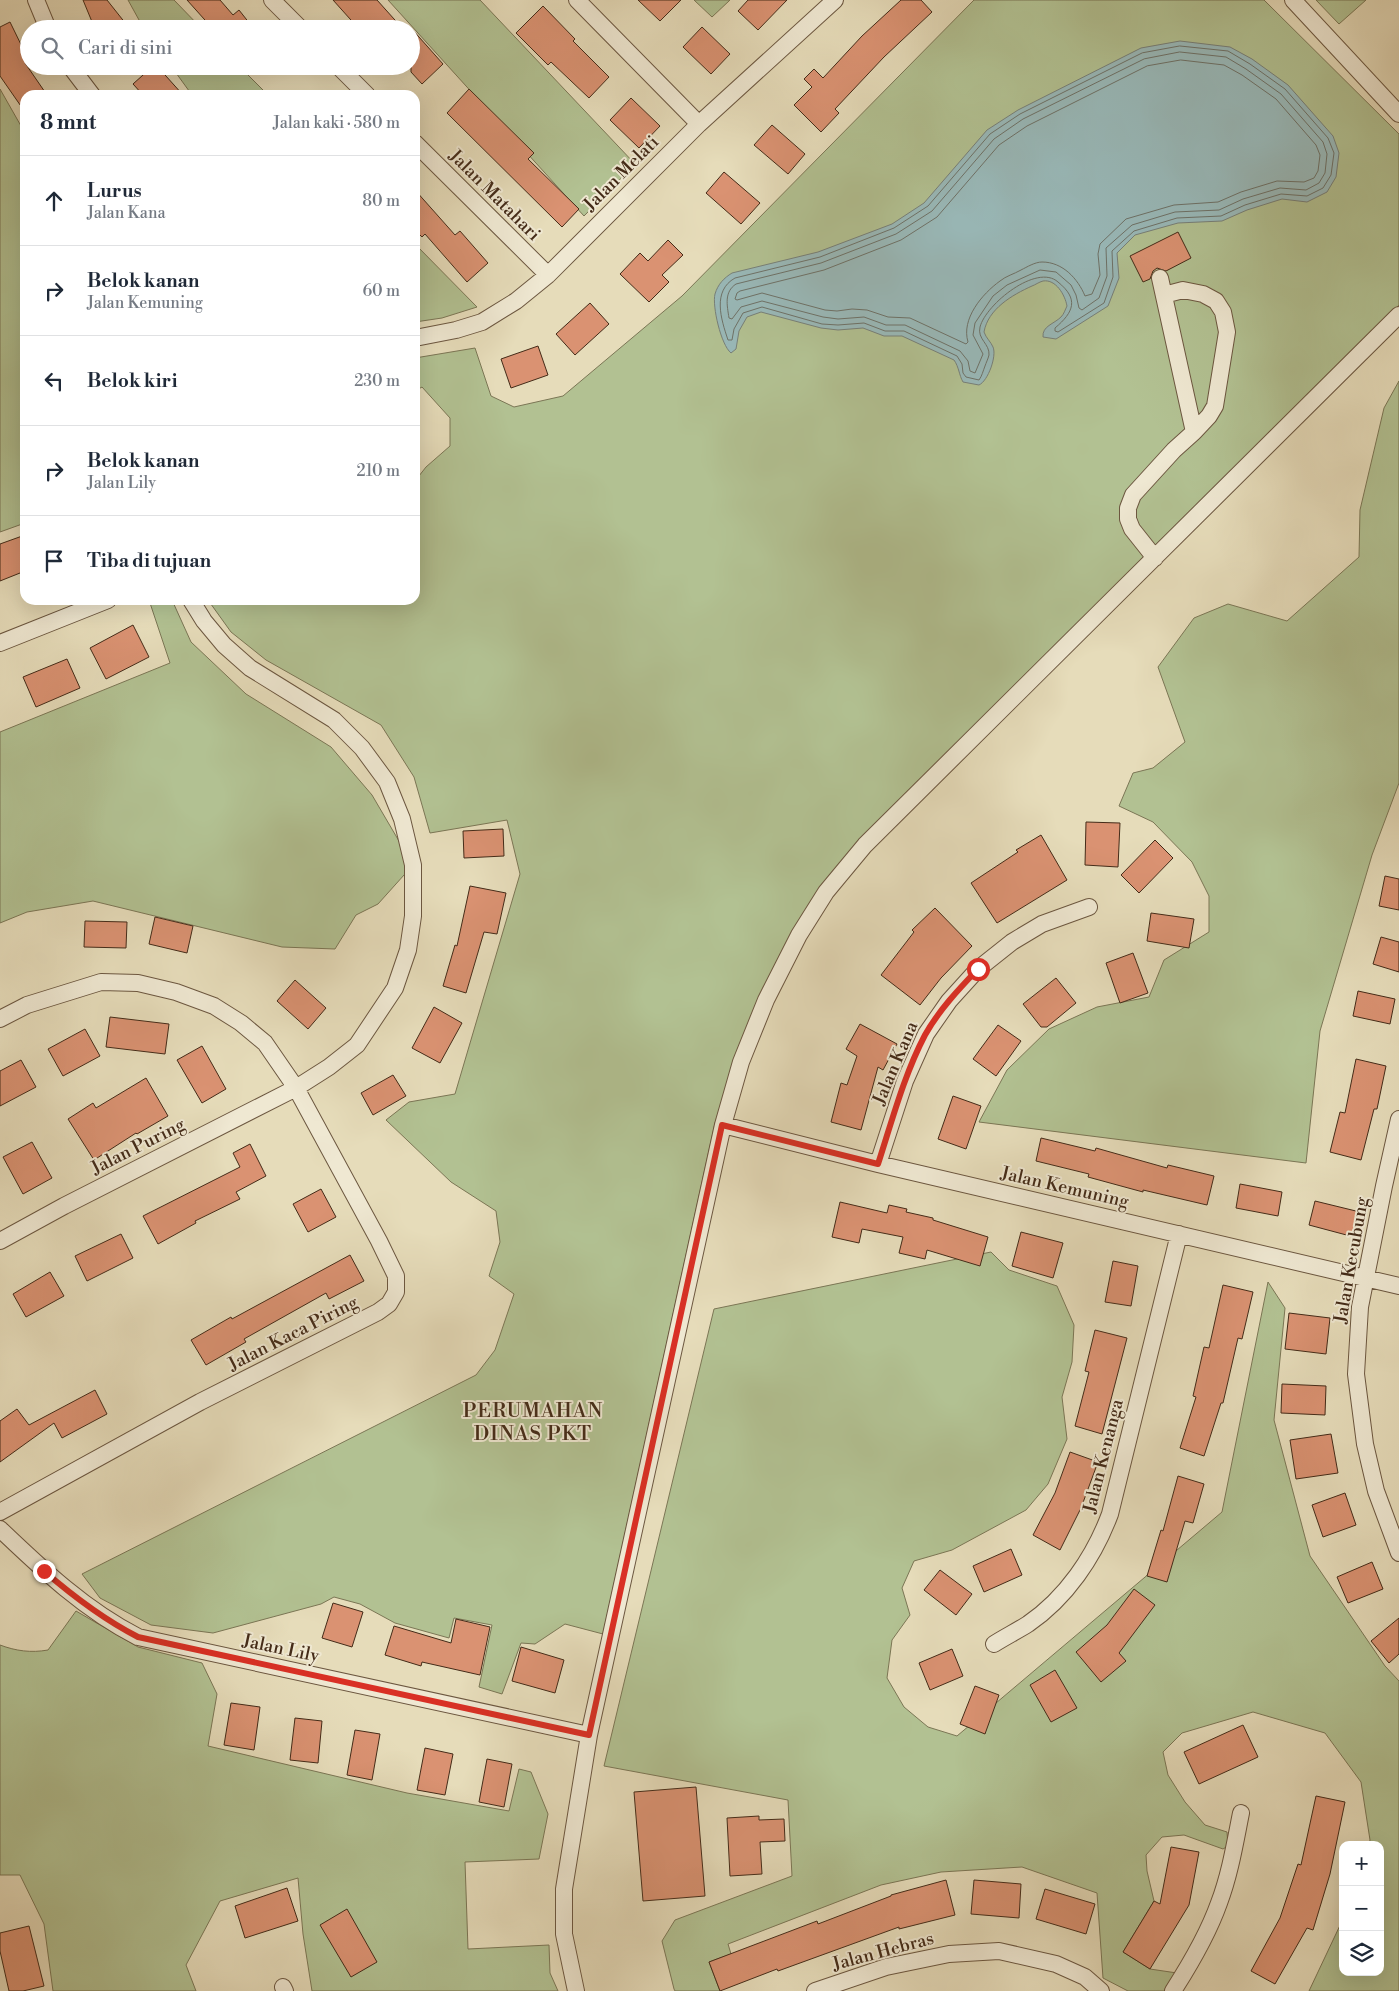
<!DOCTYPE html>
<html lang="id">
<meta charset="utf-8">
<style>
:root{--surface:#fff;--page:#f2f2f3;--text:#1f2937;--muted:#747a83;--line:#e0e1e3}
body{margin:0;font-family:"Libre Bodoni",serif;background:var(--page);color:var(--text)}
.controls{position:absolute;right:15px;bottom:15px;display:grid;overflow:hidden;border-radius:10px;box-shadow:0 5px 20px #0002}
.controls button{width:45px;height:45px;display:grid;place-items:center;padding:0;border:0;border-bottom:1px solid var(--line);background:var(--surface);color:var(--text);font:25px sans-serif}
.stop{position:absolute;width:15px;height:15px;margin:-11px;border:4px solid #d93025;border-radius:50%;background:#fff}
.stop.end{background:#d93025;border-color:#fff;box-shadow:0 1px 5px #0008}
.list{margin:0;padding:0;list-style:none}
h2{display:flex;justify-content:space-between;align-items:center;height:65px;margin:0;padding:0 20px;font-size:21px}
h2 small{font-size:16px;font-weight:400;color:var(--muted)}
.list li{display:grid;grid-template-columns:32px 1fr auto;gap:15px;align-items:center;box-sizing:border-box;height:90px;padding:0 20px;border-top:1px solid var(--line)}
.list b{display:block;font-size:19px;white-space:nowrap}
.list p{margin:0;font-size:16px;white-space:nowrap;color:var(--muted)}
.list em{font-size:16px;font-style:normal;color:var(--muted)}
.icon{flex:none;width:28px;height:28px;fill:none;stroke:currentColor;stroke-width:2;stroke-linecap:round;stroke-linejoin:round}
.map{position:relative;flex:none;width:1399px;height:1991px;overflow:hidden}
.search{position:absolute;background:var(--surface);box-shadow:0 5px 20px #0002;left:20px;top:20px;width:400px;height:55px;display:flex;align-items:center;gap:12px;box-sizing:border-box;padding:0 18px;border-radius:28px;color:var(--muted);font-size:19px}
.panel{position:absolute;background:var(--surface);box-shadow:0 5px 20px #0002;left:20px;top:90px;width:400px;height:515px;border-radius:15px}
.map>svg:first-child{display:block}
</style>
<div class="map">
<svg width="1399" height="1991" viewBox="0 0 1399 1991">
<rect width="100%" height="100%" fill="#e6dcba"/>
<filter id="stains"><feTurbulence type="fractalNoise" baseFrequency=".004" numOctaves="4"/><feColorMatrix values="0 0 0 0 .2 0 0 0 0 .09 0 0 0 0 .02 0 0 0 .5 -.17"/></filter>
<radialGradient id="worn" r=".72"><stop offset=".6" stop-color="#630" stop-opacity="0"/><stop offset="1" stop-color="#630" stop-opacity=".3"/></radialGradient>
<path fill="#b2c192" stroke="#7b7655" d="M128,0H174L202,29H144Z
M388,0H480L635,164L584,216Z
M694,0H730L712,17Z
M974,0H1264L1399,134V305L823,891L733,1066L715,1123L603,1634L565,1624L535,1644L521,1643L502,1694L479,1687L492,1625L454,1618L449,1638L395,1623L360,1604L334,1597L321,1604L213,1633L151,1625L100,1598L82,1574L476,1375L495,1350L514,1294L489,1276L500,1242L496,1211L451,1182L386,1120L409,1102L455,1094L520,874L507,820L430,833L414,777L381,725L266,660L231,632L208,600H415V481L426,467L450,446V418L422,387L415,391V358L475,348L491,396L514,407L563,396L682,296Z
M1316,0H1366L1339,24Z
M171,66H239L268,95H192Z
M0,89L25,133V523L0,532Z
M415,244L477,307L442,318L415,322Z
M1399,381V783L1372,855L1320,1031L1306,1163L979,1122L1007,1070L1049,1029L1097,1007L1149,997L1164,960L1209,932V896L1192,862L1153,822L1119,806L1133,773L1153,768L1185,742L1158,667L1194,618L1228,604L1287,621L1359,557L1360,510L1384,408Z
M149,600H172L191,642L246,694L331,747L372,795L413,865L378,904L356,915L335,949L282,947L93,901L27,912L0,923V732L170,663Z
M991,1252L1009,1270L1057,1286L1074,1325L1072,1362L1062,1397L1067,1439L1048,1484L1026,1510L952,1550L914,1561L902,1588L910,1615L892,1640L887,1678L904,1707L928,1727L957,1736L1222,1512L1268,1282L1285,1308L1274,1420L1310,1556L1385,1666L1399,1681V1991H1309L1343,1919V1972H1380V1845H1369L1370,1840L1361,1782L1325,1733L1253,1712L1182,1733L1163,1752L1168,1775L1185,1802L1205,1825L1227,1832L1228,1846L1223,1849L1184,1835L1162,1837L1146,1855L1147,1871L1154,1901L1123,1952L1150,1969L1177,1973L1166,1991H1128L1103,1978L1097,1893L1022,1867L941,1872L881,1885L728,1944L731,1954L709,1962L720,1991H675L674,1989L662,1941L675,1920L792,1876L788,1800L604,1766L714,1309Z
M76,1611L138,1647L202,1663L217,1694L208,1746L407,1793L509,1811L519,1769L531,1772L548,1814L539,1859L465,1862L468,1949L549,1945L550,1973L558,1991H312L303,1934L298,1878L220,1901L186,1965L196,1991H53L44,1924L20,1875H0V1645C16,1651 31,1653 48,1650Z"/>
<path fill="#99b9b9" stroke="#778079" d="M1180,41L1230,47L1252,59L1288,85L1333,136L1339,153L1336,177L1327,192L1307,202L1282,199L1247,210L1222,221L1178,223L1135,235L1117,253L1119,278L1108,306L1056,339L1043,337C1042,326 1054,324 1061,317C1064,314 1065,310 1067,306C1065,295 1056,279 1043,281C1039,282 1035,285 1032,286C1012,295 988,309 984,332C986,338 991,342 993,347C997,356 988,381 979,385L963,382C959,375 959,367 954,360L902,336H884L863,328L838,330L821,328L761,312L747,317L739,331L736,349L731,353C721,345 712,306 715,294C718,284 724,278 732,273L818,252L892,224L924,203L987,130L1018,110L1141,48Z"/>
<g fill="none" stroke-linecap="round" stroke-linejoin="round">
<path stroke="#6e7268" stroke-width="1" d="M1180,46L1228,51L1250,64L1285,89L1328,138L1334,153L1331,175L1323,188L1307,196L1281,194L1245,205L1221,216L1177,218L1134,231L1112,251L1113,277L1104,303L1058,332L1055,331V328C1074,312 1079,299 1058,282C1037,263 986,304 980,327C977,339 990,344 989,355C988,359 986,363 985,366C983,371 982,376 979,380L966,377L963,373L962,364L957,356L904,331H885L864,323L838,325L822,324L762,307L743,313L734,329L732,340H728C721,319 712,291 735,278L820,257L894,228L928,206L990,134L1020,114L1142,53Z
M1180,52L1226,57L1246,69L1281,94L1323,142L1327,154L1325,173L1319,183L1306,190L1280,188L1243,199L1219,210L1175,212L1132,225L1106,248L1107,276L1099,298L1082,310L1079,308L1076,295L1071,285L1056,272L1040,270L1007,285L993,296L975,323L973,335L983,354L975,373L970,371L968,361L960,351L905,325H886L864,317L838,319L823,317L762,301L741,307L732,319L729,318C727,305 724,292 736,284L821,263L896,234L932,211L994,139L1023,119L1144,59Z
M1181,60L1224,65L1242,75L1276,99L1316,145L1320,155L1318,171L1314,178L1304,182L1277,181L1241,192L1218,202L1174,205L1126,219L1100,244L1098,254L1100,275L1092,294L1085,296C1078,279 1063,262 1042,262C1035,262 1027,267 1021,270C1014,274 1006,276 1000,281C982,294 961,319 968,342L966,344L910,318L888,317L867,310L852,309L837,311L825,310L762,293L737,300L735,299L737,293L740,291L824,270L901,240L937,217L999,145L1027,126L1147,66Z"/>
</g>
<path fill="#da9272" stroke="#442b18" d="M83,0H107L130,29H95Z
M187,0H220L233,15L239,10L254,29H213Z
M333,0H377L403,29H359Z
M638,0H681L660,21Z
M748,0H787L758,30L738,11Z
M901,0H921L932,12L884,57L835,109L839,113L821,132L794,105L812,87L804,79L814,69L823,78L862,36Z
M543,6L575,39L573,41L609,77L589,98L551,62L548,65L516,33Z
M10,22L29,61L25,63L47,95H25V112L0,76V27Z
M702,27L730,54L711,74L683,47Z
M411,28L443,64L422,84L411,72Z
M153,66H157L183,95H143L133,84Z
M469,89L534,153L528,159L579,209L562,227L447,113Z
M631,98L660,126L639,148L610,120Z
M772,125L805,154L788,174L754,145Z
M724,172L760,203L741,224L706,193Z
M415,190L455,235L460,231L488,263L467,282L425,234L422,237L415,230Z
M1178,232L1191,258L1166,271L1157,268L1153,271L1150,279L1143,282L1130,256Z
M668,240L683,255L662,275L669,282L649,302L620,274L640,253L648,261Z
M590,303L609,324L575,355L556,334Z
M538,346L548,375L511,388L501,359Z
M25,535V571L0,581V544Z
M133,625L149,657L106,679L90,648Z
M67,659L80,688L36,707L23,677Z
M1086,822L1120,823L1118,867L1085,865Z
M503,829L504,856L464,858L463,831Z
M1041,835L1067,880L997,923L971,883L1018,852L1016,850Z
M1155,840L1173,858L1139,893L1121,875Z
M1385,876L1399,879V910L1379,906Z
M470,886L506,893L497,934L484,932L466,993L443,986L455,945L457,946Z
M935,908L972,946L941,978L920,1005L881,975L914,932L912,930Z
M1151,913L1194,919L1189,948L1147,941Z
M155,917L193,926L187,953L149,944Z
M85,921L127,922L126,948L84,947Z
M1381,937L1399,942V972L1373,964Z
M1133,953L1148,993L1120,1003L1106,963Z
M1056,978L1076,1003L1047,1027H1041L1023,1004Z
M295,980L326,1008L308,1029L277,1001Z
M1358,991L1395,999L1390,1024L1353,1016Z
M434,1007L462,1023L440,1063L412,1048Z
M110,1017L169,1024L165,1054L106,1047Z
M860,1024L897,1044L883,1070L878,1067L861,1130L831,1122L841,1083L847,1085L857,1056L846,1049Z
M998,1025L1021,1041L996,1076L973,1059Z
M85,1029L100,1056L63,1076L48,1049Z
M202,1046L226,1089L202,1103L177,1060Z
M1356,1059L1386,1066L1377,1109H1374L1361,1160L1330,1152L1340,1112L1345,1113Z
M21,1060L36,1087L0,1106V1071Z
M393,1075L406,1096L373,1115L361,1093Z
M146,1078L168,1116L137,1134L136,1133L94,1160L68,1119L93,1103L96,1108Z
M953,1096L981,1106L966,1149L938,1139Z
M1041,1138L1095,1151L1096,1148L1167,1168L1168,1165L1214,1176L1207,1205L1143,1190V1192L1088,1177L1089,1174L1036,1161Z
M32,1142L52,1178L23,1194L3,1157Z
M250,1144L266,1176L236,1192L240,1199L195,1221L196,1223L158,1244L143,1216L240,1167L233,1153Z
M1240,1184L1282,1192L1278,1216L1236,1208Z
M321,1189L336,1217L308,1232L293,1204Z
M1315,1201L1360,1212L1354,1237L1309,1225Z
M840,1202L887,1213L889,1205L907,1209L906,1212L933,1218V1220L988,1237L980,1266L927,1250L925,1259L899,1253L903,1237L862,1229L859,1243L832,1237Z
M1021,1232L1063,1243L1053,1278L1012,1266Z
M121,1234L133,1258L87,1281L75,1256Z
M350,1255L364,1281L329,1299L326,1293L244,1339L246,1342L206,1365L191,1340L231,1317L232,1319Z
M1113,1261L1138,1266L1131,1306L1105,1302Z
M50,1272L64,1296L26,1317L13,1294Z
M1223,1285L1253,1292L1242,1339L1238,1338L1223,1403H1221L1204,1456L1180,1448L1196,1397L1193,1396L1204,1347L1209,1348Z
M1289,1313L1330,1318L1326,1354L1285,1349Z
M1095,1330L1127,1338L1102,1434L1075,1426L1089,1372L1085,1371Z
M1282,1384L1326,1386L1325,1415L1281,1413Z
M95,1390L107,1414L62,1438L54,1423L0,1462V1421L17,1409L29,1425Z
M1331,1434L1338,1473L1296,1479L1290,1440Z
M1070,1452L1098,1462L1081,1508L1060,1550L1033,1535L1055,1493Z
M1178,1476L1204,1484L1193,1523L1185,1521L1167,1582L1147,1576L1161,1530L1163,1531Z
M1345,1493L1356,1525L1323,1537L1312,1505Z
M1011,1549L1022,1575L984,1592L973,1566Z
M1372,1562L1383,1589L1348,1603L1337,1577Z
M940,1570L972,1594L956,1615L924,1590Z
M1134,1589L1155,1605L1119,1653L1126,1661L1101,1682L1076,1652L1107,1625Z
M333,1603L363,1612L352,1647L322,1638Z
M1399,1618V1654L1389,1663L1371,1641Z
M456,1619L490,1627L480,1675L422,1662L421,1666L385,1655L394,1626L451,1643Z
M521,1647L564,1660L555,1693L512,1681Z
M952,1649L963,1676L930,1690L919,1663Z
M1055,1670L1077,1708L1051,1722L1030,1685Z
M975,1686L999,1695L985,1734L960,1724Z
M231,1703L260,1707L254,1750L224,1745Z
M295,1718L322,1721L318,1763L290,1760Z
M1243,1725L1258,1757L1199,1784L1184,1752Z
M355,1730L380,1734L372,1780L347,1775Z
M425,1748L453,1754L445,1795L417,1790Z
M487,1759L512,1764L504,1807L479,1802Z
M696,1787L705,1896L643,1901L634,1792Z
M1316,1796L1345,1802L1330,1874L1313,1930L1307,1928L1275,1984L1251,1971L1280,1918L1298,1864L1301,1865Z
M759,1816V1820L784,1819L785,1841L760,1842L762,1874L730,1876L727,1818Z
M1171,1847L1199,1852L1189,1905L1150,1969L1123,1952L1154,1901L1160,1904Z
M946,1880L955,1915L899,1929V1927L778,1971L777,1969L720,1991L709,1962L817,1921L818,1924L891,1896V1895Z
M974,1880L1021,1884L1019,1918L971,1914Z
M287,1888L298,1921L245,1938L235,1906Z
M1045,1889L1095,1904L1086,1934L1036,1919Z
M347,1909L377,1962L351,1977L320,1925Z
M29,1926L44,1986L23,1991H9L0,1951V1933Z"/>
<g fill="none" stroke-linecap="round" stroke-linejoin="round">
<g stroke="#6c5740" stroke-width="18">
<path id="street" d="M36,0L48,29
M272,0L301,29
M577,0L699,124
M1293,0L1399,114
M70,66L92,95
M338,66L367,95
M415,143L548,275
M1164,295L1183,290L1203,294L1216,301L1223,312L1227,332L1215,406L1209,416L1194,432
M415,338L456,330L482,322L516,301L548,275L699,124L835,0
M1155,558L1132,529L1128,519V508L1133,495L1174,450L1194,432L1160,278
M0,643L108,600
M0,1019L27,1005L101,982L138,983L176,992L214,1006L241,1023L265,1043L296,1088L379,1241L396,1276V1292L389,1304L378,1312L200,1402L0,1512
M1399,1119L1384,1186L1360,1307L1356,1374L1365,1444L1376,1491L1399,1553
M723,1125L878,1164L1399,1286
M878,1164L905,1081L926,1034L949,1001L978,969L1012,942L1042,924L1089,907
M0,1241L64,1206L296,1088L329,1067L357,1045L395,988L408,950L413,916V865L402,819L387,782L362,748L334,720L250,668L224,645L204,621L191,600
M0,1529C43,1570 85,1610 138,1637L589,1735
M994,1644C1005,1637 1017,1631 1028,1624C1066,1598 1094,1557 1110,1514L1179,1234
M283,1987L285,1991
M576,1991L564,1934V1889L589,1735L723,1125L741,1062L766,1000L799,935L826,892L865,845L1399,315
M815,1991L886,1967L949,1954L999,1951L1056,1964L1085,1977L1101,1991
M1173,1991C1191,1963 1208,1934 1219,1903C1230,1874 1235,1843 1241,1813"/>
</g>
<use href="#street" stroke="#efe8d2" stroke-width="16"/>
</g>
<g fill="none" stroke-linecap="round" stroke-linejoin="round">
<path stroke="#d93025" stroke-width="6" d="M44,1571C74,1597 103,1619 138,1637L589,1735L722,1125L878,1164C892,1121 904,1075 925,1035C939,1010 959,989 978,969"/>
</g>
<g text-anchor="middle" stroke-width="4" stroke-linejoin="round" paint-order="stroke">
<g font-size="18" fill="#442b18" stroke="#efe8d2">
<text transform="translate(621 173) rotate(-45)" y="6">Jalan Melati</text>
<text transform="translate(495 195) rotate(45)" y="6">Jalan Matahari</text>
<text transform="translate(895 1063) rotate(-67)" y="6">Jalan Kana</text>
<text transform="translate(138 1146) rotate(-27)" y="6">Jalan Puring</text>
<text transform="translate(1065 1187) rotate(13)" y="6">Jalan Kemuning</text>
<text transform="translate(1351 1260) rotate(-80)" y="6">Jalan Kecubung</text>
<text transform="translate(293 1333) rotate(-27)" y="6">Jalan Kaca Piring</text>
<text transform="translate(1103 1456) rotate(-76)" y="6">Jalan Kenanga</text>
<text transform="translate(281 1648) rotate(12)" y="6">Jalan Lily</text>
<text transform="translate(883 1951) rotate(-15)" y="6">Jalan Hebras</text>
</g>
<g font-size="20" letter-spacing="1" fill="#442b18" stroke="#efe8d2">
<text x="533" y="1417">PERUMAHAN<tspan x="533" dy="23">DINAS PKT</tspan></text>
</g>
</g>
<rect width="100%" height="100%" filter="url(#stains)"/>
<rect width="100%" height="100%" fill="url(#worn)"/>
</svg>
<div class="controls">
<button>+</button>
<button>−</button>
<button><svg class="icon" aria-label="layers" viewBox="0 0 24 24"><path d="M12 4l9 5-9 5-9-5zM3 14l9 5 9-5"/></svg></button>
</div>
<div class="stop" style="left:978px;top:969px"></div>
<div class="stop end" style="left:44px;top:1571px"></div>
<div class="search"><svg class="icon" aria-label="search" viewBox="0 0 24 24"><circle cx="10" cy="10" r="6"/><path d="M15 15l6 6"/></svg>Cari di sini</div>
<section class="panel">
<h2>8 mnt<small>Jalan kaki · 580 m</small></h2>
<ul class="list">
<li><svg class="icon" aria-label="ahead" viewBox="0 0 24 24"><path d="M12 20V5M6 11l6-6 6 6"/></svg><div><b>Lurus</b><p>Jalan Kana</p></div><em>80 m</em></li>
<li><svg class="icon" aria-label="right" viewBox="0 0 24 24"><path d="M7 20v-9h11M14 6l5 5-5 5"/></svg><div><b>Belok kanan</b><p>Jalan Kemuning</p></div><em>60 m</em></li>
<li><svg class="icon" aria-label="left" viewBox="0 0 24 24"><path d="M17 20v-9H6M10 6l-5 5 5 5"/></svg><div><b>Belok kiri</b></div><em>230 m</em></li>
<li><svg class="icon" aria-label="right" viewBox="0 0 24 24"><path d="M7 20v-9h11M14 6l5 5-5 5"/></svg><div><b>Belok kanan</b><p>Jalan Lily</p></div><em>210 m</em></li>
<li><svg class="icon" aria-label="arrive" viewBox="0 0 24 24"><path d="M6 21V4h12l-3 4 3 4H6"/></svg><div><b>Tiba di tujuan</b></div></li>
</ul>
</section>
</div>
